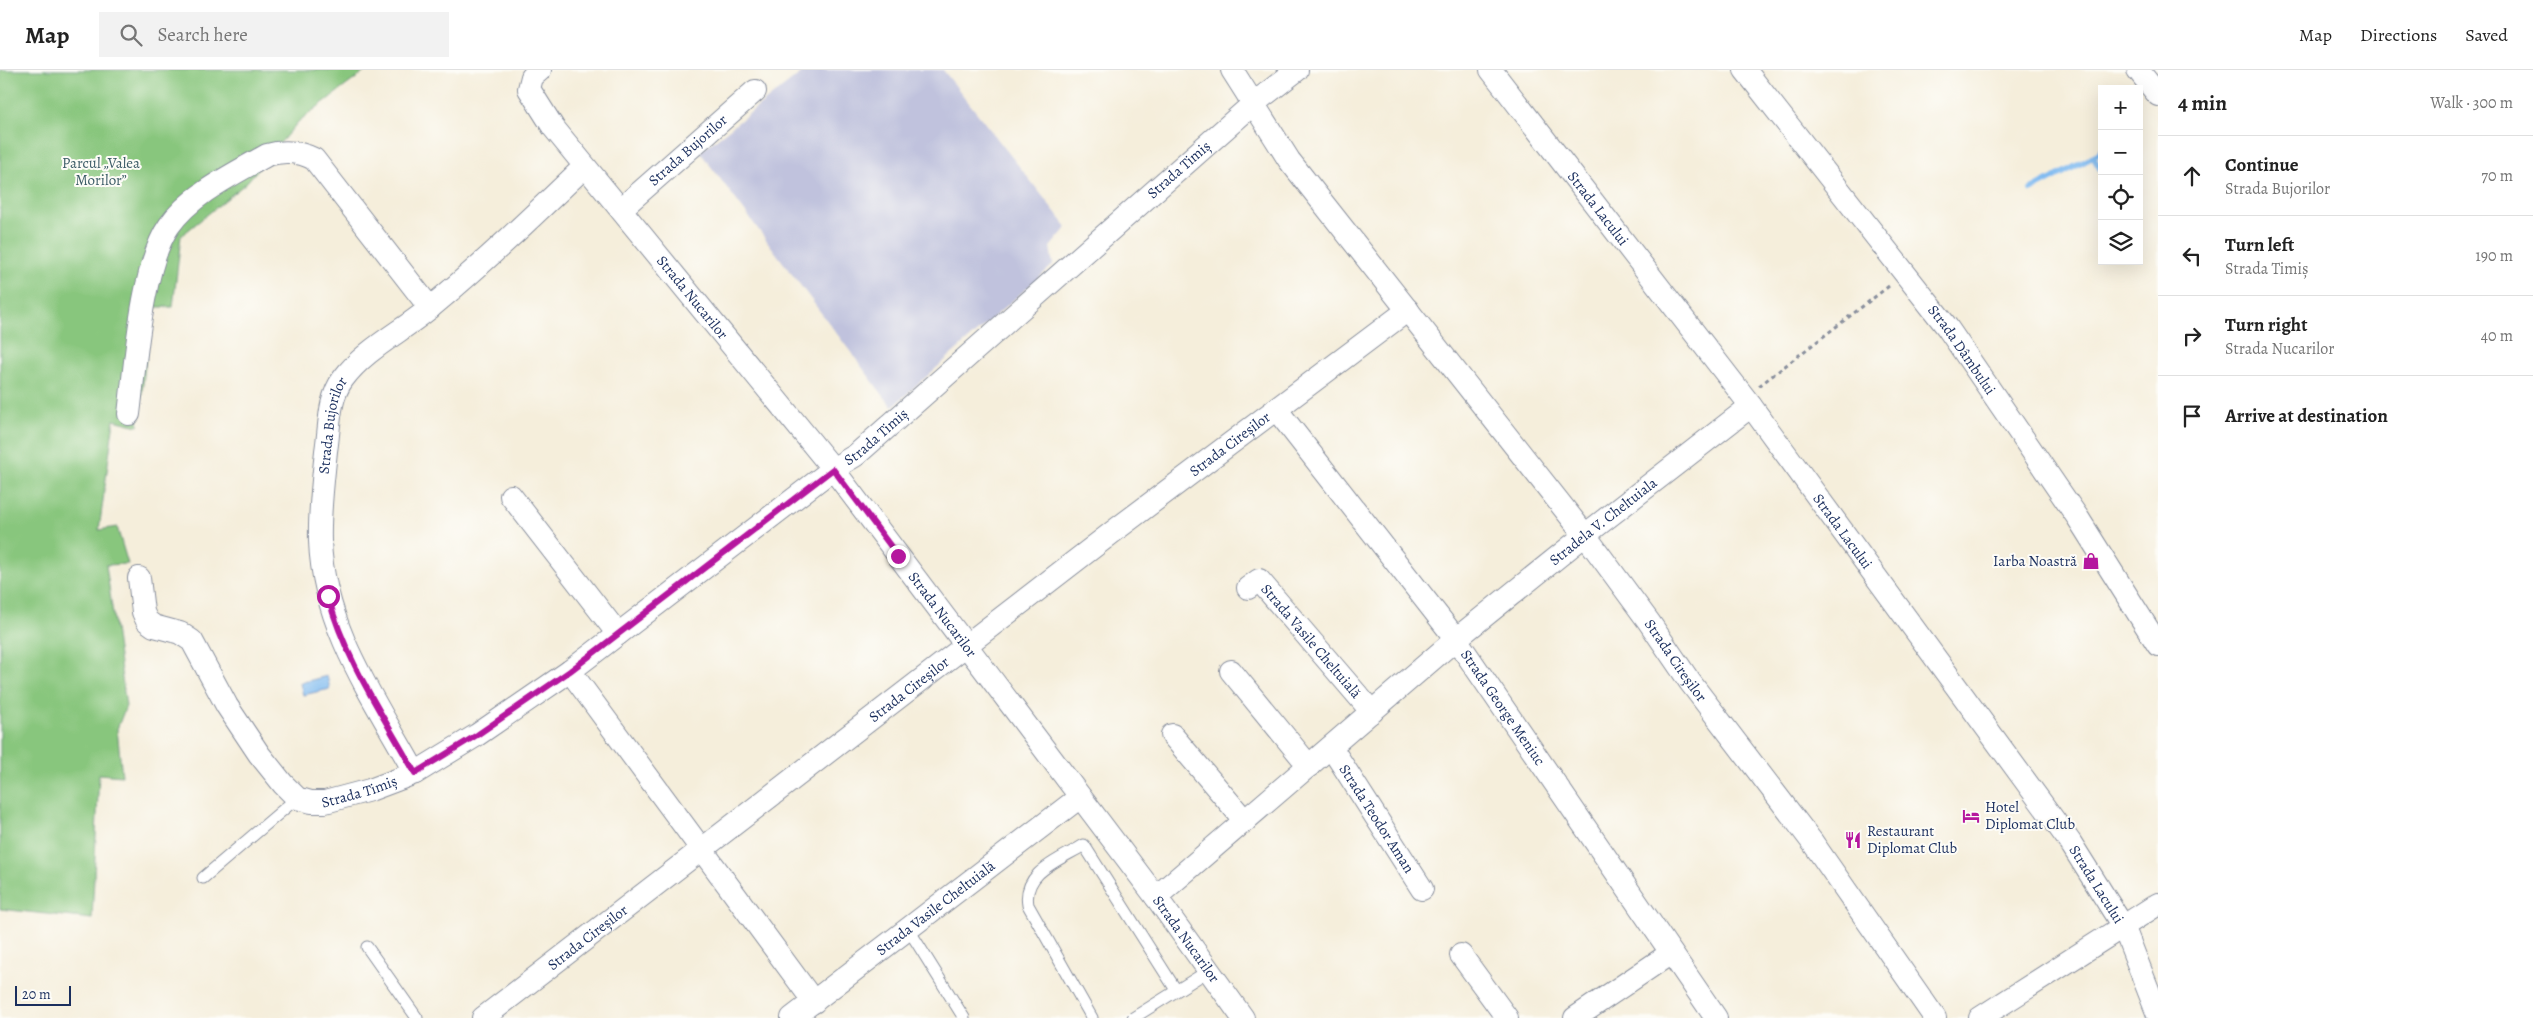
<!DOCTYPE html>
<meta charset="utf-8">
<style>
:root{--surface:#fff;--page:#f2f2f2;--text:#222;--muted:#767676;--line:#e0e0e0}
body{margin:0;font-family:Alegreya,serif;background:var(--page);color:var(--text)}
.controls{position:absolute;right:15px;top:15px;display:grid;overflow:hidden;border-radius:0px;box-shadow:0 5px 20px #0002}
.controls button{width:45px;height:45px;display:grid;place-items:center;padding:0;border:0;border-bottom:1px solid var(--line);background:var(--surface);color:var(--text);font:25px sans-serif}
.scale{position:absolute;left:15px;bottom:12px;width:56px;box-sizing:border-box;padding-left:5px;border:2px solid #1b2f5e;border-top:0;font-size:14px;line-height:18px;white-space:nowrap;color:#1b2f5e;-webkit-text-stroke:4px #fdfcf7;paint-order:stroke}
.stop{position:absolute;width:15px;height:15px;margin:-11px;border:4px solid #b5179e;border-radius:50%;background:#fff}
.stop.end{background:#b5179e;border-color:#fff;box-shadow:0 1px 5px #0008}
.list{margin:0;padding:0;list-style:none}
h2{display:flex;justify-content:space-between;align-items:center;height:65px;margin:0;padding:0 20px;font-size:21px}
h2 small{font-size:16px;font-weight:400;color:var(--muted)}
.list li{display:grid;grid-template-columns:32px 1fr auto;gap:15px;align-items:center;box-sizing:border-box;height:80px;padding:0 20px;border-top:1px solid var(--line)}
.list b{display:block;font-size:19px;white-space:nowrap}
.list p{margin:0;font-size:16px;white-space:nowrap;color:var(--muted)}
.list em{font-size:16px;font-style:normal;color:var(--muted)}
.icon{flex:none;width:28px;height:28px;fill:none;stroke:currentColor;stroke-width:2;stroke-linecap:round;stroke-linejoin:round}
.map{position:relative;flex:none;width:2158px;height:948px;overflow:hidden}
header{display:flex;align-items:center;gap:30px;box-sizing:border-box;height:70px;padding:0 25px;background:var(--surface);border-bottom:1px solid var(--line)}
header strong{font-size:24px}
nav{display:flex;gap:28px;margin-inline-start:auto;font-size:18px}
.search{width:350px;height:45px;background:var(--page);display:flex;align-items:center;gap:12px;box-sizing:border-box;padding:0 18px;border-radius:0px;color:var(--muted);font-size:19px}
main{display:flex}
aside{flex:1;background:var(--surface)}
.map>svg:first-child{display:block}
</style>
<header>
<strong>Map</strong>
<div class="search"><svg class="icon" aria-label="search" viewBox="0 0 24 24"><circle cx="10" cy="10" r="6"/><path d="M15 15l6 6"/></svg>Search here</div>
<nav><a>Map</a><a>Directions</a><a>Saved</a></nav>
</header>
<main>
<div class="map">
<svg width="2158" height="948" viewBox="0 0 2158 948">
<rect width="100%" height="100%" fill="#fdfcf7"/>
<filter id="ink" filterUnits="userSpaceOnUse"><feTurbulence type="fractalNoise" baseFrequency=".02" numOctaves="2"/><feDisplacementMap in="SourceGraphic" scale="10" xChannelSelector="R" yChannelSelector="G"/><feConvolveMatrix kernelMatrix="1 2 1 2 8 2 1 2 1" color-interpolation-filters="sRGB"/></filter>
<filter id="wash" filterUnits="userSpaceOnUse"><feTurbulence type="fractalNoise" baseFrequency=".0096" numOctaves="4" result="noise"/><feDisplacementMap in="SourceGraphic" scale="20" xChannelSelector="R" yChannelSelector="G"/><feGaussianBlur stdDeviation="1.12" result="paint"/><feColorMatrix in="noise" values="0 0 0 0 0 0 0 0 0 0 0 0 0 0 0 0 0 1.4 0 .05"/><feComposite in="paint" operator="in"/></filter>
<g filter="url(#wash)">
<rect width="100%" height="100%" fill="#f5eedb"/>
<path fill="#c0c2dd" d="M805,0H943L1067,157L1050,177L1053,195L892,337L700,82Z"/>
<path fill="#88c67d" stroke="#527a6e" d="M0,0H367L299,51L246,113L181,166L173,237H152L138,356L114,350L99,460L117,457L128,494L106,495L126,636L117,659L122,706L99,704L92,849L0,839Z"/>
<path fill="#7db9f0" stroke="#4c74a7" d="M327,606L330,619L303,625L300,613Z"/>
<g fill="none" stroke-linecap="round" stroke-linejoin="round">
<path stroke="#7db9f0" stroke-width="5.5" d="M2093,87L2102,102
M2031,120L2093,87L2102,79"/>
</g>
</g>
<g filter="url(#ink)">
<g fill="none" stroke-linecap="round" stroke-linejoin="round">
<g stroke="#888e9c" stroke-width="13">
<path id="service" d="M203,808L297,728
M909,860L964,948
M367,877L417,948
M1092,948L1028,835C1022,802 1060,790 1084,775L1176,920
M1133,948L1208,901"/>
</g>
<g stroke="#888e9c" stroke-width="24">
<g id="minor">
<path id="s1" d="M540,0L532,7L529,19L553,57L833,399L1156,827L1243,948"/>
<path id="s2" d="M1232,0L1289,90L1585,465L1649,552L1690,612L1813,773L1935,948"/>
<path id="s3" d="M1491,0L1751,336L2070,772L2124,858L2158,945"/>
<path id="s4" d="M1745,0L1947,257L2078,448L2158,575"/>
<path d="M2138,0L2158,25"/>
<path id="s5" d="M621,139L755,21"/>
<path id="s6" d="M1276,339L1456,569L1716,948"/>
<path d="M129,344C135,296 142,194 169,156C191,124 234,104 267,85C284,80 298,81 314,89L430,238"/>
<path d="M511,426L618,564"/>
<path id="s7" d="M139,508L143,542L147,551L154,556L180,563L192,571L227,636L259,684L283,714L297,728L311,732H325L370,720L415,703L477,665L570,601L833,399L856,385L1253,34L1297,0"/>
<path id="s8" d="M1248,518L1259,510L1372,642"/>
<path d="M570,601L814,932"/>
<path d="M1231,601L1309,696"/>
<path d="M1172,665L1245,751"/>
<path id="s9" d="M1331,677L1422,819"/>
<path id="s10" d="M415,703C375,630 323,558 320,471C319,441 323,411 326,381C330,357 328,329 343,309C365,279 403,261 431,237C484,193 534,145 584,97"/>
<path id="s11" d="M1156,827L1456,569L1585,465L1751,336"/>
<path d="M1461,885L1507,948"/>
<path id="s12" d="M483,948L1118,458L1408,240"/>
<path id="s13" d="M792,948L1080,727"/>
<path d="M1575,948L1671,883"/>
<path d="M1980,948L2158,834"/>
</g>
</g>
<path stroke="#888e9c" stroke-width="3" stroke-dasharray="4 4" stroke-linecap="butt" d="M1759,316L1889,216"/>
<use href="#service" stroke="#fff" stroke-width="11"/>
<use href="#minor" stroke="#fff" stroke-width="22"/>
</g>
</g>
<g fill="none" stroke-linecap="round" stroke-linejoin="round" filter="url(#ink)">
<path stroke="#b5179e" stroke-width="6" d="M328,526C345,590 383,645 415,703L477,665L570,601L833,399L898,486"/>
</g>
<defs>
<g id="shop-bare" transform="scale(1.35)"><path d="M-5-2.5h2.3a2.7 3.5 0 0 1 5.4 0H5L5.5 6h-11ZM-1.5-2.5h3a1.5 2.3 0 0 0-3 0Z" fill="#b5179e" stroke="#fdfcf7" stroke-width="2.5" paint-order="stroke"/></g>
<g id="hotel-bare" transform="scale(1.35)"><path d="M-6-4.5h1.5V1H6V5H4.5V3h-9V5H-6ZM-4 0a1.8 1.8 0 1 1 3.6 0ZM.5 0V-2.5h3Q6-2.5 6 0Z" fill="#b5179e" stroke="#fdfcf7" stroke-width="2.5" paint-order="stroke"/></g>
<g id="restaurant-bare" transform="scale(1.35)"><path d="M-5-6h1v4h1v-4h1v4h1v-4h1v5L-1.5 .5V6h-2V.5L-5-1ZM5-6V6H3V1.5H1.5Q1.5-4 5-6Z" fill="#b5179e" stroke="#fdfcf7" stroke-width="2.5" paint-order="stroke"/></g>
</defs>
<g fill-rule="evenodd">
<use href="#shop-bare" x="2091" y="491"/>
<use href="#hotel-bare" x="1971" y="746"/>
<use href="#restaurant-bare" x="1853" y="770"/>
</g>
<g text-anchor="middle" stroke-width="4" stroke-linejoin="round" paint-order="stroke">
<g font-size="15" fill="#1b2f5e" stroke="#fdfcf7">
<text dy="5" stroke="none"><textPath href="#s5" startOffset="89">Strada Bujorilor</textPath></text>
<text dy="5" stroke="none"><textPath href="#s7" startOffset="1382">Strada Timiș</textPath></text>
<text dy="5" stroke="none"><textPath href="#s3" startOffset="175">Strada Lacului</textPath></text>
<text dy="5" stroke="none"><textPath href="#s1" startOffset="288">Strada Nucarilor</textPath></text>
<text dy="5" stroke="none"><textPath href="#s4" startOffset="354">Strada Dâmbului</textPath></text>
<text dy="5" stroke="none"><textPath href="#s10" startOffset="370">Strada Bujorilor</textPath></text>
<text dy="5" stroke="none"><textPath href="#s7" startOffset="978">Strada Timiș</textPath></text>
<text dy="5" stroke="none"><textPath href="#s12" startOffset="942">Strada Cireșilor</textPath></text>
<text dy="5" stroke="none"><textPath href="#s11" startOffset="584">Stradela V. Cheltuiala</textPath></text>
<text dy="5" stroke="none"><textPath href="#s3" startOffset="580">Strada Lacului</textPath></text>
<text dy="5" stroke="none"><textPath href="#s1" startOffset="692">Strada Nucarilor</textPath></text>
<text dy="5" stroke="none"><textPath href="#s8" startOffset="94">Strada Vasile Cheltuială</textPath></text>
<text dy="5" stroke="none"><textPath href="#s2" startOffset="739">Strada Cireșilor</textPath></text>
<text dy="5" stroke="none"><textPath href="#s12" startOffset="538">Strada Cireșilor</textPath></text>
<text dy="5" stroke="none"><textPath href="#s6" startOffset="375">Strada George Meniuc</textPath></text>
<text dy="5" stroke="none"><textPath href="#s7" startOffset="348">Strada Timiș</textPath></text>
<text dy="5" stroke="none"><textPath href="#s9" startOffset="85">Strada Teodor Aman</textPath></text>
<text dy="5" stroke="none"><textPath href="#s3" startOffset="1015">Strada Lacului</textPath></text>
<text dy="5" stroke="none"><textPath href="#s13" startOffset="181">Strada Vasile Cheltuială</textPath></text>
<text dy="5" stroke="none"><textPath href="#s12" startOffset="132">Strada Cireșilor</textPath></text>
<text dy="5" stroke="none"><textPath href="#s1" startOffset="1098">Strada Nucarilor</textPath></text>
</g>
<g font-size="15" fill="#3c5c67" stroke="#fdfcf7">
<text x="101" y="98">Parcul „Valea<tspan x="101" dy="17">Morilor”</tspan></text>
</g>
<g font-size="15" fill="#1b2f5e" stroke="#fdfcf7" text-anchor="start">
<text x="2077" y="496" text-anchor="end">Iarba Noastră</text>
<text x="1985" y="742">Hotel<tspan x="1985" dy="17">Diplomat Club</tspan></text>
<text x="1867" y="766">Restaurant<tspan x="1867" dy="17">Diplomat Club</tspan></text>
</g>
</g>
</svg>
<div class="controls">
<button>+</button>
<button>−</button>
<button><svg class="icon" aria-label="locate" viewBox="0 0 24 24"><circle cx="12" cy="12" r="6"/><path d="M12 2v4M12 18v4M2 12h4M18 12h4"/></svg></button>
<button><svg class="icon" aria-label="layers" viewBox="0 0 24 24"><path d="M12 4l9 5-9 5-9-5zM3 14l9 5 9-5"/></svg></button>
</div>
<div class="scale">20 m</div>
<div class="stop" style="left:328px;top:526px"></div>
<div class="stop end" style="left:898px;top:486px"></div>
</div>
<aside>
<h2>4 min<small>Walk · 300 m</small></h2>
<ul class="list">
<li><svg class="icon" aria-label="ahead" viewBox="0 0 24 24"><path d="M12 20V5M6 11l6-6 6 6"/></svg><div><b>Continue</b><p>Strada Bujorilor</p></div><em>70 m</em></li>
<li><svg class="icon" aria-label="left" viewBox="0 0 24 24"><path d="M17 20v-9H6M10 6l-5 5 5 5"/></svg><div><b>Turn left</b><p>Strada Timiș</p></div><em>190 m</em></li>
<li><svg class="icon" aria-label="right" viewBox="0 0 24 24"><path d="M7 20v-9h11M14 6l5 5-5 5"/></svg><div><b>Turn right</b><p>Strada Nucarilor</p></div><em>40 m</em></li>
<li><svg class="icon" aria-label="arrive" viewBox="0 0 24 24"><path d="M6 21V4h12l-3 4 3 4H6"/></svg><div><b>Arrive at destination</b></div></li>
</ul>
</aside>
</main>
